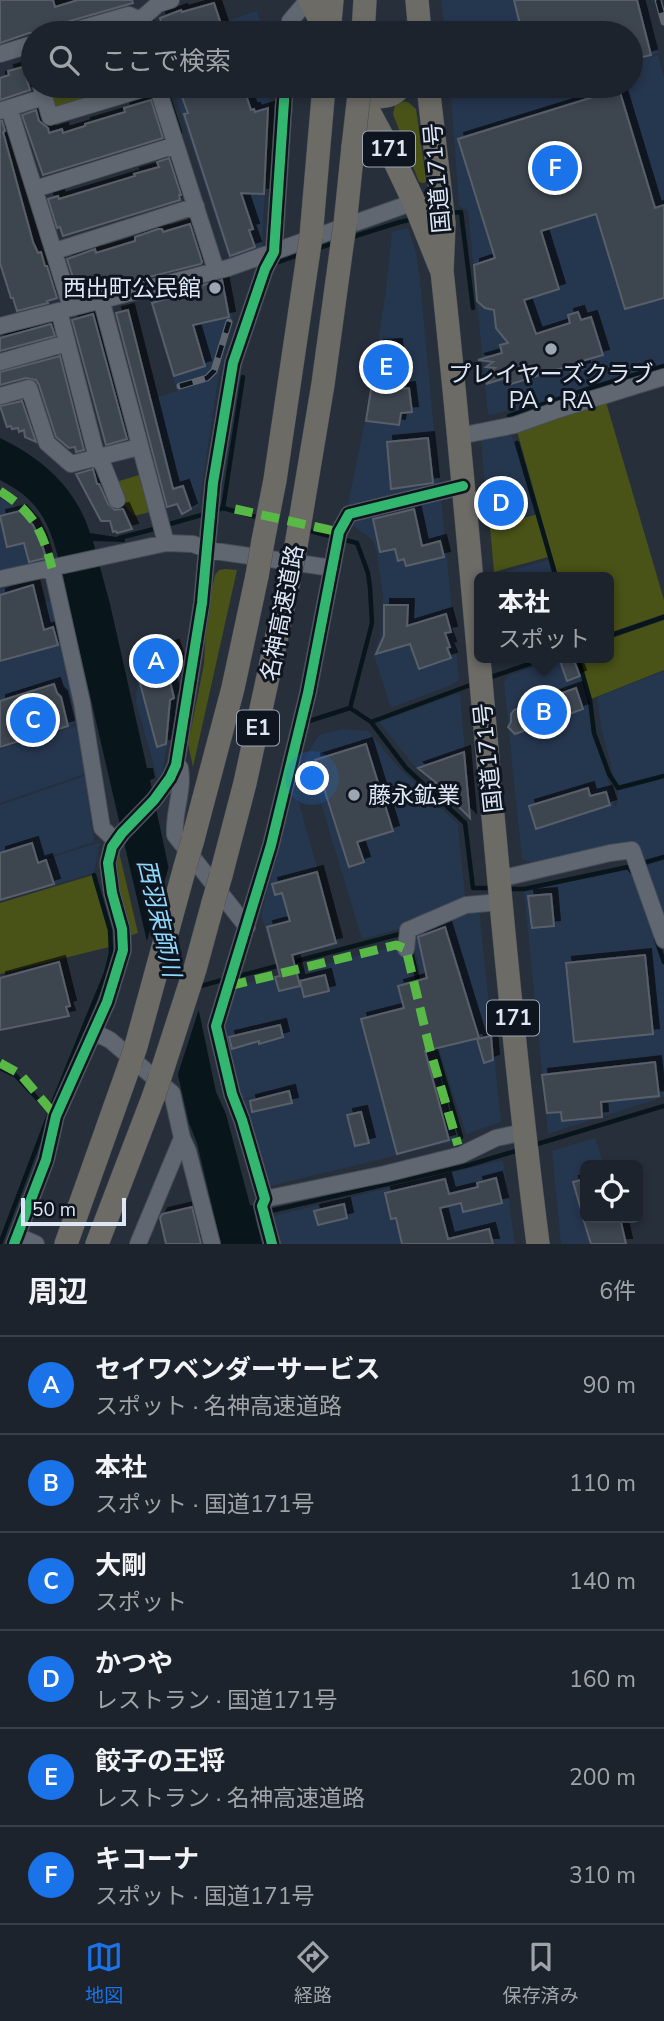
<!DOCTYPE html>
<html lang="ja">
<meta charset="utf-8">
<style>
:root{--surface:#1d232c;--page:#2a2f38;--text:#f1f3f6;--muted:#a0a4a9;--line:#3b4048;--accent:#1a73e8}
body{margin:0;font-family:"Nunito Sans","Noto Sans JP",sans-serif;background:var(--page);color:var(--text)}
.controls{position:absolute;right:21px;bottom:21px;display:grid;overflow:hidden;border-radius:10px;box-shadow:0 4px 10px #0003}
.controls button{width:63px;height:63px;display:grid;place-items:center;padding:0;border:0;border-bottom:2px solid var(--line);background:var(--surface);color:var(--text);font:35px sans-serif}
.scale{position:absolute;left:21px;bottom:18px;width:105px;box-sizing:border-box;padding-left:7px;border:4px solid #dce6f4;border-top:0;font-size:19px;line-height:24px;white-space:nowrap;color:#dce6f4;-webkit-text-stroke:5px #0f151f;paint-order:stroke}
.you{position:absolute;left:313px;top:779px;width:24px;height:24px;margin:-18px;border:5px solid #fff;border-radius:50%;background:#1a73e8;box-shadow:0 0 0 10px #1a73e833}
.badge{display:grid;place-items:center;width:46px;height:46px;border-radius:50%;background:var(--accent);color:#fff;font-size:23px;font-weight:700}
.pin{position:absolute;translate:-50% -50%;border:4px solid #fff;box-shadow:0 2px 7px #0006}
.popup{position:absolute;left:474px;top:572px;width:140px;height:91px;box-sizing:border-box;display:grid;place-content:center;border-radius:10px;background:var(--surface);filter:drop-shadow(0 2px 5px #0005);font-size:23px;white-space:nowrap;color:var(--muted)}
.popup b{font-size:26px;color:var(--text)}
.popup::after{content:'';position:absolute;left:50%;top:100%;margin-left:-14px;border:14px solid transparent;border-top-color:var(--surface)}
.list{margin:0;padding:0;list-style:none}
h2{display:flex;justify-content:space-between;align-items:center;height:91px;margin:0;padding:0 28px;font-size:30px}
h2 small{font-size:23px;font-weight:400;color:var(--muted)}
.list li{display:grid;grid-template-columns:46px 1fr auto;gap:21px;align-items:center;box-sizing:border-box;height:98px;padding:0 28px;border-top:2px solid var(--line)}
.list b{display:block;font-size:26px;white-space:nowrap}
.list p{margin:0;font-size:23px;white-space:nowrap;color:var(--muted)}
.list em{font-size:23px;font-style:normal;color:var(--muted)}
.icon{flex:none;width:38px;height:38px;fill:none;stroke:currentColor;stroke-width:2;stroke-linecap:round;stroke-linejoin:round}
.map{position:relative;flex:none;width:664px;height:1244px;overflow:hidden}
.search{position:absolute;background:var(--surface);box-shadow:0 4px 10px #0003;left:21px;right:21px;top:21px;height:77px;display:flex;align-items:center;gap:18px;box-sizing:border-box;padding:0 24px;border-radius:38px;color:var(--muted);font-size:26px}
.sheet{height:679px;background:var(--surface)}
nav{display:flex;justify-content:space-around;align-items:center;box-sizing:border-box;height:98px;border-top:2px solid var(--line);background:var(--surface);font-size:19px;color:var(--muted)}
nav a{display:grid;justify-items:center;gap:4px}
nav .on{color:var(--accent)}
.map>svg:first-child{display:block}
</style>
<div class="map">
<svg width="664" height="1244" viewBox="0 0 664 1244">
<defs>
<filter id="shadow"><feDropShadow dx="6" dy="-6" stdDeviation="0" flood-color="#0009"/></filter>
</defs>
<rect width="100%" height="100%" fill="#272f3b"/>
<path fill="#25364f" d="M441,0H645L659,53L631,61V33H445Z
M257,11L264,33H181L197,31Z
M658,55L664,78V364L512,412L510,410L491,415L488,414L468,211L459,205L450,86H539L497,98L543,86H631V62Z
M172,86H270L262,247L230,262Z
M408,228L416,253L420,280L439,483L348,505L365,421L386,291L392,232Z
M200,286L205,300L227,293L233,319L218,379L199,506L180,515L151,399L177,391L149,299Z
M511,433L535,513L489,527L481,441Z
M0,498L21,510L34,525L45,547L48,561L18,569H0Z
M441,498L459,680L451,685L391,708L374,655L382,632L383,596L377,554L374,543L370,538L352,525L355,519Z
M549,560L553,577H494L493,575Z
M35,584L39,603L56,600L58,624L77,723L0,748V589Z
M561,658H577L588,697L593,734L613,795L614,806L617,805L618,794L601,727L597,697L664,671V855L643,862L635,844L532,863L522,859L504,683L509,675Z
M181,671L162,773L158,780L136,702L137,682Z
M456,694L460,695L471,820L411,762L379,722Z
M76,726L83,748L85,774L0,803V749Z
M342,729L368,731L400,769L458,824L465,896L444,908L407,920L399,929L362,939L313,777L305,762V758L319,735Z
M85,776L94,842L0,873V805Z
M295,789L339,945L274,960L261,914Z
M100,842L94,873L0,901V874Z
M664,860V919L645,866Z
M630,869L664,965V1097L548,1134L524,891Z
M479,907L501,1122L466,1134L441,1056L410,931Z
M393,947L400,948L406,953L429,1052L456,1141L270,1186L243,1100L301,1086L241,1099L232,1071L222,1024L235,986Z
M595,1138L604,1165H585V1218H621L628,1244H561L552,1151Z
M503,1160L515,1244H277L269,1217Z"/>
<path fill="#495217" d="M45,86H143L61,110L50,104Z
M401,101L408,102L416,109L426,178V182L423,183L419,182L393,114L395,105Z
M606,402L664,600V614L609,633V577H558L517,431Z
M139,475L150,512L134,516L121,501L116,482Z
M537,514L548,557L494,572L490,528Z
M225,569L237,570L193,767L188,744L204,664L207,610L215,575L219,570Z
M664,620V670L591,699L579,658H609V639Z
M119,852L138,933L129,936C121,905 112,884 119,852Z
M93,875L109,929V947L0,974V903Z"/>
<path fill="#08161c" d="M0,438C42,458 76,488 90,533L116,537L124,536L125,542L93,541L110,604L147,768H153L155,778L150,780L216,1092L226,1114L250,1205L257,1207L260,1217H255L262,1244H221L197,1143L189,1123L58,557C48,519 37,499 0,480Z"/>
<path fill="#272f3b" d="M171,859L200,1006L175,1083L144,951Z"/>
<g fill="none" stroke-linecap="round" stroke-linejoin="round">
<path stroke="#08161c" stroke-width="4.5" d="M151,17L153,23V33
M165,86L180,132
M451,213L461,212L473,308
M349,238L400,222L414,219
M316,249L334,243
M279,262L301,254
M3,333L28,327
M509,416L588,389L664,366
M517,443L556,577
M223,508L260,518
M213,511L223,508L243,377
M166,525L205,514
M306,530L357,543L368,573L370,588L372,623L350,708
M119,538L158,528
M609,636L664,617
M578,658L590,700L594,733L609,774L618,788L664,776
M488,678L547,658
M306,722L350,708L371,722L406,768L465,823L473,888H494
M371,722L473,684
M643,863L664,857
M506,889H524L628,867L632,872
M656,939L664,962
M412,956L419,984
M289,963L400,934
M235,977L281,965
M197,987L226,979
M434,1044L461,1137
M0,1068L15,1075L50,1112L0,1244
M53,1103L106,973L111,953L110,930L94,875
M534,1145L664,1106
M266,1212L469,1165L519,1150"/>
</g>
<path fill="#3e4550" stroke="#585f69" stroke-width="2" filter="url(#shadow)" d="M0,0H53L55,7L78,0H132L133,3L63,23L52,29L54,33H29L0,43Z
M514,0H637L651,55L631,60V33H522Z
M214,3L224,33H164L160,18L181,10L182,12Z
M23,67L30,90L0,100V78L9,75L8,71Z
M178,86H243L251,110L254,109L255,112L268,108L264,194L241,193L253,229L249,230L255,247L230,256L184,114L188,113Z
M619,89L655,208L664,205V298L625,309L596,214L541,231L559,289L524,300L536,334L570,323L568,315L578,312L581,320L591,317L603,355L582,361L584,368L571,372L569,366L511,384L509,377L486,384L496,374L488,373L495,368L486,367L493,362L478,360L502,353L500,345L508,343L496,328L494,310L485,308L477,301L474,265L495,258L458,139Z
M151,100L163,138L43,175L22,115L36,110L39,121L48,128L49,133L62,129L63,133L85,126V124L125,112L124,108Z
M0,121H2L5,131L3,132L33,242L38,253L41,252L45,266H47L57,298L47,301L48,303L17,311L13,298H11L0,263Z
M169,158L181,195H179L180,200L63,236L60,227L57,228L48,199L58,196L59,199L69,196L135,176L134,174L159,167L157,162Z
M190,224L202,262L201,264L81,294V292L78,293L67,259L95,249L96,253L135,241V237L158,229H162L163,232Z
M222,280L229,317L193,325L205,366L174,376L152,303L185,293L184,290Z
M128,310L173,489L183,486L191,509L182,514L177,504L167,507L116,313Z
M93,314L127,439L106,445L72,320Z
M51,324L55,336L0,351V338Z
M396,345L400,389L409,388L412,412L401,413L399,425L366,421L378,346Z
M60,356L84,450L76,452L75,447L69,448L56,437L39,385L36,380L26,378L0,385V372Z
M22,401L36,442L25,437L24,430L19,432L18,428L12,429L11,426L7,427L0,406Z
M428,438L433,483L391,489L387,442Z
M93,469L97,484H99L108,504L115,510L123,509L132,529L117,533L116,531L113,532L110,521H101L76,474Z
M513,492L514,509H512L513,518L490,521L488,497H492V494Z
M414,509L422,546L440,541L444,557L406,566L404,559L398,561L395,549L380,552L373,519Z
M20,511L33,525L41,541L46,558L29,562L24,543L7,547L0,516Z
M33,585L44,630L53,627L58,645L0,661V595Z
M384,605H408L407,626L446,614L451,632L445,633L450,647L447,648L451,658L419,669L410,644L376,654L384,636Z
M173,646L179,665L167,669L174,698L170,700L166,744L157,747L133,657Z
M559,658H573L580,676L567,681Z
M54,684L57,693L61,697L68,726L0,747V701Z
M576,688L583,709L515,734L508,727L511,722V714L514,710Z
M366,744L393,831L357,842L364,862L349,867L315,760Z
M464,752L470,818L450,798L448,784L440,786L418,768Z
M588,788L590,796L606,792L610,805L536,829L529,806Z
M32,843L38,863L46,860L54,884L0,900V853Z
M317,872L336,943L292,955L300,986L279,991L275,977L280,976L267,927L290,921L282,893L275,895L272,884Z
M551,894L554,926L532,928L528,896Z
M445,927L479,1038L425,1051L449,1140L397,1154L361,1019L404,1008L398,986L427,978L418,937Z
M645,955L653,1034L574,1042L566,963Z
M59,962L70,1006L66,1007L69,1016L0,1030V978Z
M325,975L329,991L304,997L300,981Z
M280,1025L283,1037L259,1044V1041L232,1049L229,1037Z
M491,1036L493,1060L484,1063L477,1039Z
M655,1062L659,1096L601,1102L602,1117L562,1121L561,1112L547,1113L542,1075Z
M289,1091L292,1103L252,1112L250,1101Z
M361,1112L369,1143L355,1146L347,1115Z
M496,1178L502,1203L463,1212L461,1203L440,1208L448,1239L489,1229L493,1244H402L396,1218L391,1219L385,1193L445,1179L449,1194L478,1187L477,1183Z
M585,1179V1212L582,1213L573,1182Z
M344,1204L347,1218L318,1225L314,1211Z
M192,1207L201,1244H166L160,1218L162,1214Z
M583,1218H620L626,1244H591Z"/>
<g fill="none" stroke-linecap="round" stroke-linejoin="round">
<g stroke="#464d57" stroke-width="18">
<path id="minor" d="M66,33L129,15L140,20L158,4L171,0
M289,33L290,21L308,0
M0,54L33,44
M41,86L50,117L153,86
M157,86L216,270
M9,108L71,307
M0,111L44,97
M35,189L176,145
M55,251L196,206
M101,299L166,543
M59,311L97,458L103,465L117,500
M0,326L228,268L414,202
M0,362L67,343
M0,396L29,388L47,443L71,464L139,447
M459,436L515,425L557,410L664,377
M52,568L82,703L102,828L116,841
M0,579L166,543L193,544L208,550L332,568
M176,765L180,768C184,791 173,813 175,835L247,927
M499,879L610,853L632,850L664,940
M406,949L408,930L466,905L501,902
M94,1032L110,1040L172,1093L182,1138L138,1244
M182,1138L188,1151L212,1244
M265,1199L385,1174L461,1155L496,1138L524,1132
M18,1236L36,1244
M14,1244L46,1160L56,1116L107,1002L123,950L122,929L112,893L108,863L112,847L122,833L154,800L170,778L176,765L202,603L213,483L233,363L265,269L274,252L285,86
M272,1244L262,1206L265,1199L242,1120L232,1094L216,1026L271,845L308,693L339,532L349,514L463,486"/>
</g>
<g stroke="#464d57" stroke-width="24">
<path id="highway" d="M310,0L327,33
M417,0L420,33
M329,33L332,0
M363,33L365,0
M355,86L389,149L414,202L440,267
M428,86L444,224L442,271C477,595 497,921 538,1244
M359,93C375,97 390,101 401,86
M345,225L353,147
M311,237L324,86
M263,541L275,480L308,256
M296,546L323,384L342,245
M193,839L233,688L257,576
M221,875L245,783L289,580
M136,1046L185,867
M160,1077L195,969L213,903
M66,1244L130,1064
M97,1244L154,1095"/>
</g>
<use href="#minor" stroke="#616771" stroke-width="16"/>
<use href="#highway" stroke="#6d6b66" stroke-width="23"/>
<g stroke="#5f6670" stroke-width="7">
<path id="rail" d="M658,0L664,22
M180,386L207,378L214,371L229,322"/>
</g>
<use href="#rail" stroke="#0f151f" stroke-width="4.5" stroke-dasharray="13" stroke-linecap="butt"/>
<g stroke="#464d57" stroke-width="24" stroke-linecap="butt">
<path id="highway-bridge" d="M353,147L360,86
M342,245L345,225
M308,256L311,237
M257,576L263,541
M289,580L296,546
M185,867L193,839
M213,903L221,875
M130,1064L136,1046
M154,1095L160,1077"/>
</g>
<use href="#highway-bridge" stroke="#6d6b66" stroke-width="23"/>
<path stroke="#58b947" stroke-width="9" stroke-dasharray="18 9" stroke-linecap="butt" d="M0,491C34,513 42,530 52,568
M235,509L339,532
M229,986L396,945L406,949L430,1050L458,1145
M0,1063L20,1074L56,1116"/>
<g stroke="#0f151f" stroke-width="15">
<path id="cycleway" d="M14,1244L46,1160L56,1116L107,1002L123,950L122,929L112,893L108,863L112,847L122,833L154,800L170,778L176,765L202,603L213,483L233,363L265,269L274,252L285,86
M272,1244L262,1206L265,1199L242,1120L232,1094L216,1026L271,845L308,693L339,532L349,514L463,486"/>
</g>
<use href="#cycleway" stroke="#33b770" stroke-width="10"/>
</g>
<g fill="#9da6b3" stroke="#0f151f" stroke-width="2.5">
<circle cx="215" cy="288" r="7"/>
<circle cx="551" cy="349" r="7"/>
<circle cx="354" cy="795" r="7"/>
</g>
<g text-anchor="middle" stroke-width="6" stroke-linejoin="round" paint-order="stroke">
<g fill="#0f151f" stroke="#9ea7b4" stroke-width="2">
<rect x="363" y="131.5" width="52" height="35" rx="5"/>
<rect x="237" y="710.5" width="42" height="35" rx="5"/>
<rect x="487" y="1000.5" width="52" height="35" rx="5"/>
</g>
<g font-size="21" font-weight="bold" fill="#dce6f4">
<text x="389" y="156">171</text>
<text x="258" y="735">E1</text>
<text x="513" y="1025">171</text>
</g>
<g font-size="23" fill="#dce6f4" stroke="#0f151f">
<text transform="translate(437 178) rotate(-95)" y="8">国道171号</text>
<text transform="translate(282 613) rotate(-79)" y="8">名神高速道路</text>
<text transform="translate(488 758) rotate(-96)" y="8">国道171号</text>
</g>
<g font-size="23" fill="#dce6f4" stroke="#0f151f" text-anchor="end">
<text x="201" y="296">西出町公民館</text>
<text x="551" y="382" text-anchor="middle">プレイヤーズクラブ<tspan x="551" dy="26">PA・RA</tspan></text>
<text x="368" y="803" text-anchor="start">藤永鉱業</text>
</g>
<g font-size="24" font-style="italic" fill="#8dd8fc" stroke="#0f151f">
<text transform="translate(159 918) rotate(77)" y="8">西羽束師川</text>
</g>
</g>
</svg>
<div class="controls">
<button><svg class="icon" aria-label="locate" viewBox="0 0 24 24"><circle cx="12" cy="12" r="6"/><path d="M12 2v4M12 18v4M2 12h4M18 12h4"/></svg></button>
</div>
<div class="scale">50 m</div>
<div class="you"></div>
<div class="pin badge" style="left:156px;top:661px">A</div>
<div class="pin badge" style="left:544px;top:712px">B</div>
<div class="popup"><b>本社</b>スポット</div>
<div class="pin badge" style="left:33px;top:720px">C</div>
<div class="pin badge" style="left:501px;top:503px">D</div>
<div class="pin badge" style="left:386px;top:367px">E</div>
<div class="pin badge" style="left:555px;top:168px">F</div>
<div class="search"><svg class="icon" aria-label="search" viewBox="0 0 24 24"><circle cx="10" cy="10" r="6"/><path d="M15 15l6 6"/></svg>ここで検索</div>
</div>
<section class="sheet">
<h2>周辺<small>6件</small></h2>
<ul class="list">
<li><span class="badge">A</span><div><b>セイワベンダーサービス</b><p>スポット · 名神高速道路</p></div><em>90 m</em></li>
<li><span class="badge">B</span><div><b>本社</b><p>スポット · 国道171号</p></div><em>110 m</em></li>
<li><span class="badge">C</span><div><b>大剛</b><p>スポット</p></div><em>140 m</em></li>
<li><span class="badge">D</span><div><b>かつや</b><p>レストラン · 国道171号</p></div><em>160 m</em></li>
<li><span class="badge">E</span><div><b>餃子の王将</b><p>レストラン · 名神高速道路</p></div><em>200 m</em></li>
<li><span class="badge">F</span><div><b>キコーナ</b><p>スポット · 国道171号</p></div><em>310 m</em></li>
</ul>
</section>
<nav>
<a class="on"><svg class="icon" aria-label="map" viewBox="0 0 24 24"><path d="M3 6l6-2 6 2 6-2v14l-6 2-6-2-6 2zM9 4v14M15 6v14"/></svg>地図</a>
<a><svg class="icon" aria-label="directions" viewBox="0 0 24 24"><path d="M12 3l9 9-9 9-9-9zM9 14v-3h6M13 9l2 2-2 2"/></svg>経路</a>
<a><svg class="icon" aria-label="saved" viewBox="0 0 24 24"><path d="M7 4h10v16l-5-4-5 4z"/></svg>保存済み</a>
</nav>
